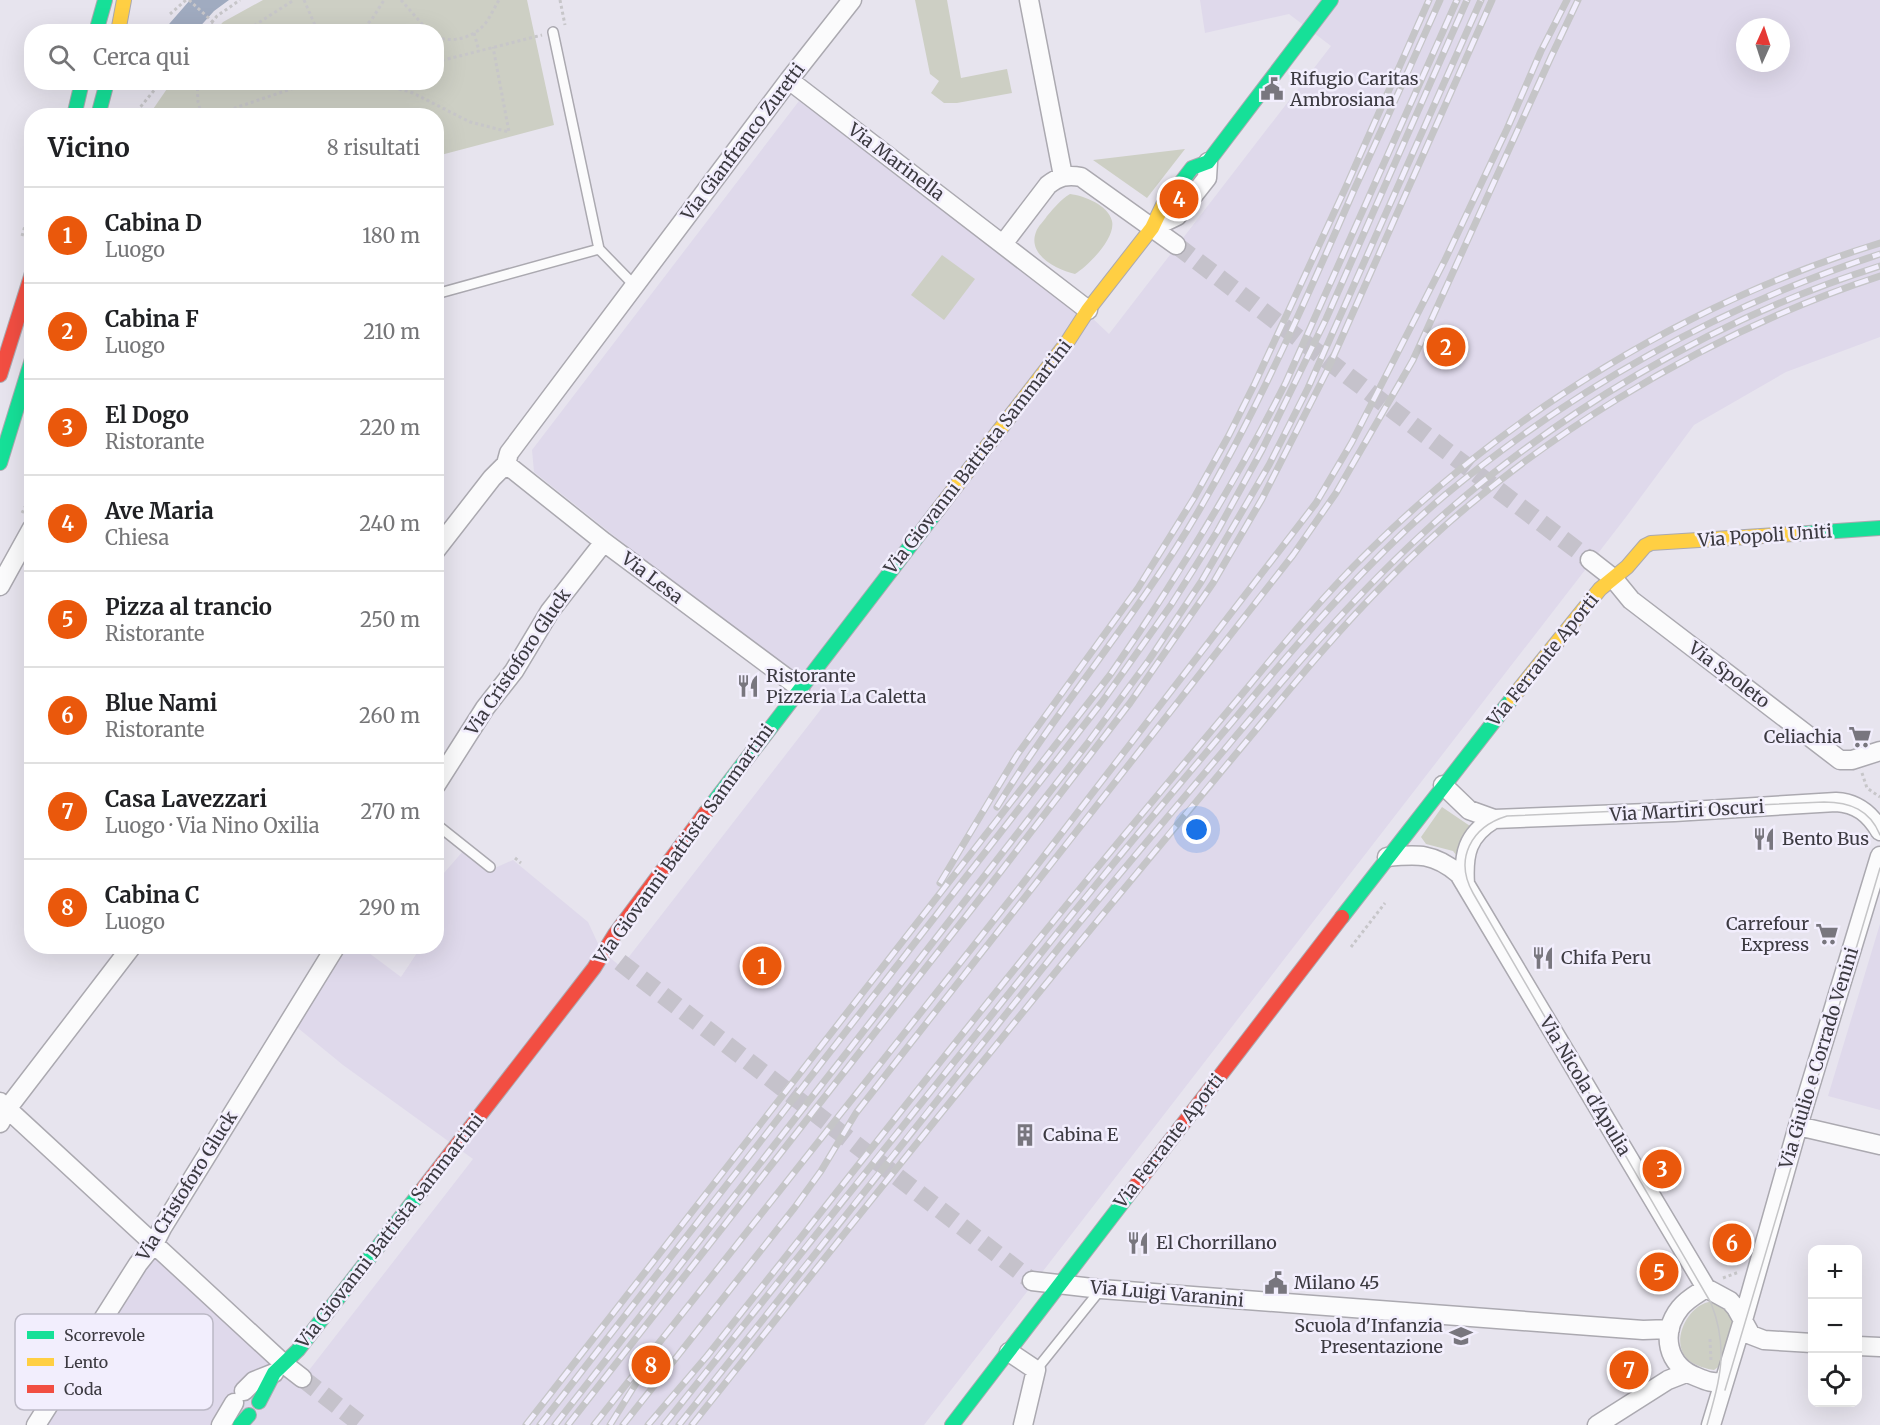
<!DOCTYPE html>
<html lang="it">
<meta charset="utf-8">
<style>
:root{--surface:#fff;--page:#f2f2f2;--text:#202124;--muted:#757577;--line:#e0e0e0;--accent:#ea580c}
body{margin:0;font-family:Merriweather,serif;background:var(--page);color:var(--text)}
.controls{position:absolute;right:18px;bottom:18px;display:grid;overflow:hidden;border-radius:12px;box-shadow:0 6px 24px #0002}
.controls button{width:54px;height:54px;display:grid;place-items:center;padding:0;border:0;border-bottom:2px solid var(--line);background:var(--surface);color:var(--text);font:30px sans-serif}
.compass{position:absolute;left:1736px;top:18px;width:54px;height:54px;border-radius:50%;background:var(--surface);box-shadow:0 6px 24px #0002;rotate:3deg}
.you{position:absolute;left:1197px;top:830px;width:21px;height:21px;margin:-15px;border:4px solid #fff;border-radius:50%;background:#1a73e8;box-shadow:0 0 0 9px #1a73e833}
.badge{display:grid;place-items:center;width:39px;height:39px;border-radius:50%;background:var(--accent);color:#fff;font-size:20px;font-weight:700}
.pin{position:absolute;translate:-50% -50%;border:3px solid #fff;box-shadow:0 2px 6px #0006}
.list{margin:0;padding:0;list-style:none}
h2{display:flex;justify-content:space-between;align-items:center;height:78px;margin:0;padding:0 24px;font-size:26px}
h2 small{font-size:20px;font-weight:400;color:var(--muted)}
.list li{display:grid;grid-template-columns:39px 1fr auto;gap:18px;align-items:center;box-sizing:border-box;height:96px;padding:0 24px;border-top:2px solid var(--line)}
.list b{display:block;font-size:22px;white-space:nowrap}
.list p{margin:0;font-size:20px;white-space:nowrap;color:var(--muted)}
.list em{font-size:20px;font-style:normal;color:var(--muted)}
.icon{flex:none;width:33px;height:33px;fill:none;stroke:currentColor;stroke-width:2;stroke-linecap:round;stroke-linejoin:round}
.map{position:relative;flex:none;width:1880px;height:1425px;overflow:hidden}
.search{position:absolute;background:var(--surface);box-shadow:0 6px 24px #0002;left:24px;top:24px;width:420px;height:66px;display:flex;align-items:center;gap:15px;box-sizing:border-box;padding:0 21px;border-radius:24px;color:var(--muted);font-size:22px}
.panel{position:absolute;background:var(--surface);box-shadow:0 6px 24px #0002;left:24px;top:108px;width:420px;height:846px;border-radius:24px}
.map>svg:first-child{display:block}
</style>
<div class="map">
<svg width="1880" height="1425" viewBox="0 0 1880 1425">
<rect width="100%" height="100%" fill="#e7e4ee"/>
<path fill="#dfd9eb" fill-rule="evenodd" d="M1200,0H1880V337L1786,372L1694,425L1626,517L924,1425H41L151,1250L296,1387L473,1159L343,1065L293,1024L340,947H361L401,977L421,947L436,946L437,923L440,918L437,914V881L464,850L488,871L513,860L588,922L601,950L621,967L825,704L534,472L532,450L799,101L1089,315L1109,334L1331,46L1289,14L1205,33ZM1745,27H1781V63H1745Z
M1880,924V1110L1828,1096Z"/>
<path fill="#cdcfc4" d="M263,0H527L554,125L437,156L436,116L149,115L171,83L436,82V32L215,31L223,22Z
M915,0H947L961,78L1007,69L1012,93L957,103H944L931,93L939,81L930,74Z
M1185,149L1147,198L1093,160Z
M1070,194C1085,196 1108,205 1112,221C1116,238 1088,266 1075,274C1057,270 1027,255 1036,232C1038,226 1044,221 1047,216C1055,207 1060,200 1070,194Z
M942,255L975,279L944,320L911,295Z
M1442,807L1473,828L1460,860L1453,851L1426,844L1421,837Z
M1719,1300L1737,1320L1721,1365L1714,1370C1707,1369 1697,1366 1691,1362C1670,1348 1683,1315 1701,1305C1706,1302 1713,1301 1719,1300Z"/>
<path fill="#a0abc0" d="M190,0H229L214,11L196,31H163Z"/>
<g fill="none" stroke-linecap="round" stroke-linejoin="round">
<path stroke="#c5c2cb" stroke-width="18" stroke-dasharray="18 9" stroke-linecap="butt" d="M1176,245L1590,560
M620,962L1032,1281
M302,1378L362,1425"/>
<g stroke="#aba9b0" stroke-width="12">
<path id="lane" d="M553,32L599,249L635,286
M436,294L599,249
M436,824L490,867
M1036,1370L1101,1289"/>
</g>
<g stroke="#aba9b0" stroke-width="21">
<path id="street" d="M1029,0L1063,176
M789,80L1088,310
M1152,228L1177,216L1207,178L1208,162
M1003,244L1048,185C1058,177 1067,174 1081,177L1176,245
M506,464L604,542L800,688
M436,550L492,478L506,464L509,453L524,433L789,80L852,0
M1590,560L1613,578L1631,600L1840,760H1852L1880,751
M0,586L32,528
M436,785L485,708L514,671L550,611L604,542
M1443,785L1469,810L1494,819L1674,812L1836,802C1857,803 1870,814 1880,831
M1387,857C1418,854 1434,853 1459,874L1706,1288
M1465,884C1463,854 1467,835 1494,819
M0,1102L284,1364L302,1378
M0,1123L7,1109L132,946
M1798,1126L1880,1145
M1032,1281L1101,1289L1643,1330L1670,1329
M1706,1288C1697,1294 1687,1299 1680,1308C1660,1333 1667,1366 1697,1377C1706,1381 1714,1384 1724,1381
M1706,1288L1730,1301L1736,1308L1751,1335L1764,1340L1812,1343
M1858,1346L1880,1347
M1009,1352L1036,1370L1023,1425
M244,1391L254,1381L274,1373
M36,1425L138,1264L154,1244L162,1228L336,946
M221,1425L234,1403
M1597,1425L1668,1380L1686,1373
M1711,1425L1743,1320L1798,1126L1880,856"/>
</g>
<g stroke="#aba9b0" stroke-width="16">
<path id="fast" d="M96,32L105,0
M74,116L82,82
M98,116L107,82
M1179,185L1192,168L1208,162L1331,0
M0,463L32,359
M1794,534L1880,528
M706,812L937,511
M1342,917L1513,697
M259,1402L274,1373L298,1350L422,1190
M240,1425L249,1415
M952,1425L1133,1189"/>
</g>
<g stroke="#aba9b0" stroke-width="16">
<path id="slow" d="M118,32L124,0
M937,511L1066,344L1088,310L1152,228L1163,205L1179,185
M1513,697L1600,589L1627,567L1645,546L1651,543L1794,534"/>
</g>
<g stroke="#aba9b0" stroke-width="16">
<path id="jam" d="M0,375L32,273
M1133,1189L1342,917
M422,1190L594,968L615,934L706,812"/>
</g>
<path stroke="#c7c6c9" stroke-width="3" stroke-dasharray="3 3" stroke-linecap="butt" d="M304,0L318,32
M401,0L429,32
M560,0L565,25
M170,14L186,0
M207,30L214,23
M204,32L217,16L240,0
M244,32L294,0
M360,32L372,19L384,0
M474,33L479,51
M436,37C453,43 472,38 484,25C490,18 494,8 499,0
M436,62L542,35
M197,82L198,102L202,116
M383,82L385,85L413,93L470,122L509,132L493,47
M133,116L161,82
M211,116L300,86L319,82
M22,236L32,202
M22,513L27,503L32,446
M1862,773L1867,788L1880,797
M515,858L521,863
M1351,947L1385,903
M1723,1278L1739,1272
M1710,1339L1711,1361"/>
<use href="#lane" stroke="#fbfbfc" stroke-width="9"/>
<use href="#street" stroke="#fbfbfc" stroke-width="18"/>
<use href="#fast" stroke="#16e098" stroke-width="14"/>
<use href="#slow" stroke="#ffcf43" stroke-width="14"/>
<use href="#jam" stroke="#f24e42" stroke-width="14"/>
<path stroke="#c5c5c7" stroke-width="1.5" d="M1725,1390L1880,868
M1707,1425C1720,1379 1729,1349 1711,1303L1473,893C1454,859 1471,827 1507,816L1824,802C1850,802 1870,810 1880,835"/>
<g stroke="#c5c5c7" stroke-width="7">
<path id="rail" d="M997,807C1059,706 1138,615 1198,512C1258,409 1306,300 1354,190C1383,127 1412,63 1440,0
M940,883L1017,755L1138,588L1194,498L1229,435L1255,383L1345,189L1429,0
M526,1425L1110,675C1176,580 1234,485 1286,382L1457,0
M540,1425L1102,702L1171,605L1195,567L1218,530L1262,450L1326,319L1467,0
M555,1425L884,1005L1087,744L1149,660L1201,582L1269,465L1308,388L1481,0
M568,1425L985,892L1130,703L1213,583L1262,499L1327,371L1492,0
M594,1425L1017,891L1316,503L1352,442L1445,260L1507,129L1541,51L1567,0
M610,1425L640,1377
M623,1425L795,1207L821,1171L856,1113L1293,555L1336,493L1413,360L1551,57L1578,0
M648,1425L707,1356C846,1181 983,1005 1126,833C1166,785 1207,736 1248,687C1286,641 1325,594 1368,552C1510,411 1689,302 1880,243
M664,1425C791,1265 919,1106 1046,947C1107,870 1170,795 1233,721C1299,641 1366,562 1445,495C1574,388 1721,306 1880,254
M679,1425C806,1265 933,1105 1061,945C1115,879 1170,814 1225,749C1287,675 1349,602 1420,536C1549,416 1712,319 1880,266
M692,1425C826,1256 962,1086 1099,919C1151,856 1203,793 1255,731C1298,679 1341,627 1389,579C1518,447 1704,333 1880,276"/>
</g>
<use href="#rail" stroke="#f2eefd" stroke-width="4.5" stroke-dasharray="14" stroke-linecap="butt"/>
<path stroke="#c7c6c9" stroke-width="3" stroke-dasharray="3 3" stroke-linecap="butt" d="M189,0L214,23"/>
</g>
<defs>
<g id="civic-bare" transform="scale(1.8)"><path d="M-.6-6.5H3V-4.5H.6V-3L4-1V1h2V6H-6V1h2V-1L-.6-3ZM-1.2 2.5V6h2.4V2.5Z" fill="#78767e" stroke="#f2eefd" stroke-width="2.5" paint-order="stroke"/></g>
<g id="restaurant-bare" transform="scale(1.8)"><path d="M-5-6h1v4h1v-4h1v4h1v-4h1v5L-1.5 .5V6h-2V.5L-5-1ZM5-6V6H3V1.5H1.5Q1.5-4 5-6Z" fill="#78767e" stroke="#f2eefd" stroke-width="2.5" paint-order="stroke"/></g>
<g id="supermarket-bare" transform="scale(1.8)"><path d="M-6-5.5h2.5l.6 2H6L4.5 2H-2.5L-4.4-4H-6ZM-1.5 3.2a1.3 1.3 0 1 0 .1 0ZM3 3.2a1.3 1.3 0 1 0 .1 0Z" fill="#78767e" stroke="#f2eefd" stroke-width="2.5" paint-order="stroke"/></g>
<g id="building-bare" transform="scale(1.8)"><path d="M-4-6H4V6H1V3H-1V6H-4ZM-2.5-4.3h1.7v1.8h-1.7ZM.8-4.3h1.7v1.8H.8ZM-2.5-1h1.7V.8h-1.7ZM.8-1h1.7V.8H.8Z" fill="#78767e" stroke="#f2eefd" stroke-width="2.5" paint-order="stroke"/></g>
<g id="school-bare" transform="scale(1.8)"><path d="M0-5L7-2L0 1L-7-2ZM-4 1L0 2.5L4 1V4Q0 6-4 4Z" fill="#78767e" stroke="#f2eefd" stroke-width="2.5" paint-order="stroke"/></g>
</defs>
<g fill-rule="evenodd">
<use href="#civic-bare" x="1272" y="89"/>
<use href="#restaurant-bare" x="748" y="686"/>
<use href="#supermarket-bare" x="1860" y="737"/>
<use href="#restaurant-bare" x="1764" y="839"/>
<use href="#supermarket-bare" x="1827" y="934"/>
<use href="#restaurant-bare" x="1543" y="958"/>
<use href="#building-bare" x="1025" y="1135"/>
<use href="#restaurant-bare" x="1138" y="1243"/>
<use href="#civic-bare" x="1276" y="1283"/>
<use href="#school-bare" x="1461" y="1336"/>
</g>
<g text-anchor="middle" stroke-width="5" stroke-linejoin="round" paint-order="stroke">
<g font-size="18" fill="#3c3a41" stroke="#f2eefd" text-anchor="start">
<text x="1290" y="85">Rifugio Caritas<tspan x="1290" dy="21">Ambrosiana</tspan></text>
<text x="766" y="682">Ristorante<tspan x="766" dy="21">Pizzeria La Caletta</tspan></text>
<text x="1842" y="743" text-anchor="end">Celiachia</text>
<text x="1782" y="845">Bento Bus</text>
<text x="1809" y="930" text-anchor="end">Carrefour<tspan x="1809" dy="21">Express</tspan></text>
<text x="1561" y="964">Chifa Peru</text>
<text x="1043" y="1141">Cabina E</text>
<text x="1156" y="1249">El Chorrillano</text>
<text x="1294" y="1289">Milano 45</text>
<text x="1443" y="1332" text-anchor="end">Scuola d'Infanzia<tspan x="1443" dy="21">Presentazione</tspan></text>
</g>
<g font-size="18" fill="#3c3a41" stroke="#f2eefd">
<text transform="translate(743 142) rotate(-53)" y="6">Via Gianfranco Zuretti</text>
<text transform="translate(896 162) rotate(37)" y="6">Via Marinella</text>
<text transform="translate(978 457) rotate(-52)" y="6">Via Giovanni Battista Sammartini</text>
<text transform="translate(1765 536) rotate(-4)" y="6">Via Popoli Uniti</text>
<text transform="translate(652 578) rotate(37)" y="6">Via Lesa</text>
<text transform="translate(1543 660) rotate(-51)" y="6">Via Ferrante Aporti</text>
<text transform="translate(518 662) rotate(-56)" y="6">Via Cristoforo Gluck</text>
<text transform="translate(1729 675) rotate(37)" y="6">Via Spoleto</text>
<text transform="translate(1687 811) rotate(-3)" y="6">Via Martiri Oscuri</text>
<text transform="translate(684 844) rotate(-54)" y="6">Via Giovanni Battista Sammartini</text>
<text transform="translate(1819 1058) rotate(-73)" y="6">Via Giulio e Corrado Venini</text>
<text transform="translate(1585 1086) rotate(59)" y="6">Via Nicola d'Apulia</text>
<text transform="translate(1169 1141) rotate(-52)" y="6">Via Ferrante Aporti</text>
<text transform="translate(187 1186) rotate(-58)" y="6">Via Cristoforo Gluck</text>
<text transform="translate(390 1231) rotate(-52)" y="6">Via Giovanni Battista Sammartini</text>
<text transform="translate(1167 1294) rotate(5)" y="6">Via Luigi Varanini</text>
</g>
</g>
<rect x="15" y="1314" width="198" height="96" rx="9" fill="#f2eefd" stroke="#bbb8c5" stroke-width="1.5"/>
<rect x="27" y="1331" width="27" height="8" fill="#16e098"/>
<rect x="27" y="1358" width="27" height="8" fill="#ffcf43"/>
<rect x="27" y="1385" width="27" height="8" fill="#f24e42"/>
<g font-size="16" fill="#3c3a41">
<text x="64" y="1341">Scorrevole</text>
<text x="64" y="1368">Lento</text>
<text x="64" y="1395">Coda</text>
</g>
</svg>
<div class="controls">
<button>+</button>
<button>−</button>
<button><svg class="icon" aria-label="locate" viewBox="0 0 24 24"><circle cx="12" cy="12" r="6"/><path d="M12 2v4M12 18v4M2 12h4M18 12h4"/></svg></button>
</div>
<svg class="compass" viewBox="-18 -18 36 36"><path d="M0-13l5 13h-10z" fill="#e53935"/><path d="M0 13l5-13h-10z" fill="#757577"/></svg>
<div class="you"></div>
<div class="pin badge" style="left:762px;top:966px">1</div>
<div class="pin badge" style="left:1446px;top:347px">2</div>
<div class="pin badge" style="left:1662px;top:1169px">3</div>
<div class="pin badge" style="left:1179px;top:199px">4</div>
<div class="pin badge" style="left:1659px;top:1272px">5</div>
<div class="pin badge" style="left:1732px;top:1243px">6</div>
<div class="pin badge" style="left:1629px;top:1370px">7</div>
<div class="pin badge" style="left:651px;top:1365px">8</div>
<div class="search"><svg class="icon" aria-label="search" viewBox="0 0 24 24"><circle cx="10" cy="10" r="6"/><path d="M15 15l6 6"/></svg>Cerca qui</div>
<section class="panel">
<h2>Vicino<small>8 risultati</small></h2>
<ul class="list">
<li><span class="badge">1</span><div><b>Cabina D</b><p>Luogo</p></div><em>180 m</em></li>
<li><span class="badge">2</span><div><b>Cabina F</b><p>Luogo</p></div><em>210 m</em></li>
<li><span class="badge">3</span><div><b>El Dogo</b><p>Ristorante</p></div><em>220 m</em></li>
<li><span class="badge">4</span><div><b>Ave Maria</b><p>Chiesa</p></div><em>240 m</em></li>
<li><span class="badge">5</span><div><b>Pizza al trancio</b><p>Ristorante</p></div><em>250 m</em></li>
<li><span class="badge">6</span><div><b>Blue Nami</b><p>Ristorante</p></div><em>260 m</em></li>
<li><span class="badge">7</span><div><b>Casa Lavezzari</b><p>Luogo · Via Nino Oxilia</p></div><em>270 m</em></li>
<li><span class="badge">8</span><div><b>Cabina C</b><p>Luogo</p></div><em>290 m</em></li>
</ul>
</section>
</div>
